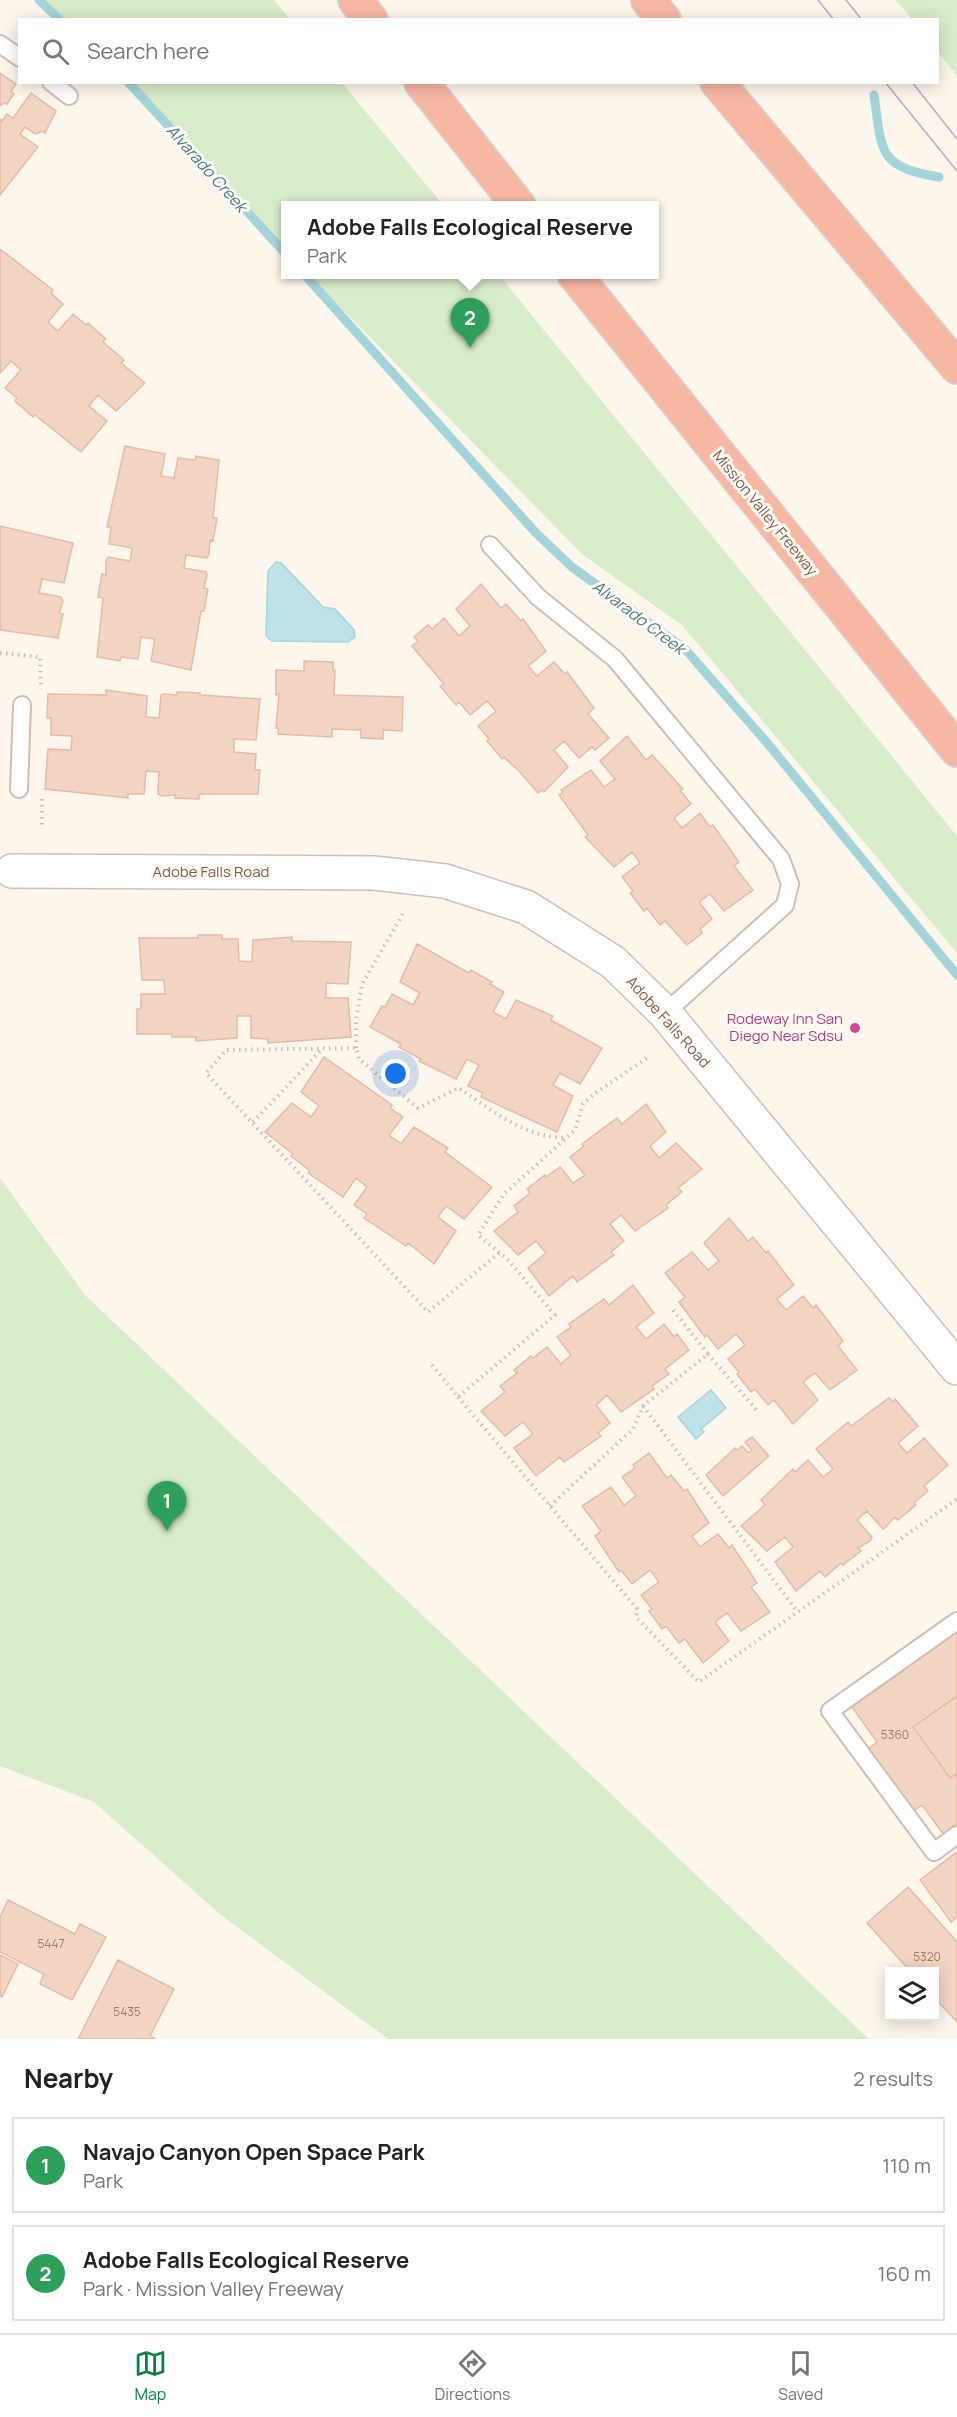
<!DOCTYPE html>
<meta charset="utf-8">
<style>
:root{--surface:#fff;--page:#f2f2f2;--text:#222;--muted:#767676;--line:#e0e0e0;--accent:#0b8043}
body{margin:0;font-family:Manrope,sans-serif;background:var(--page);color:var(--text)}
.controls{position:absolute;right:18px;bottom:18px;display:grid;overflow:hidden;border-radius:0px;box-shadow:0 3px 15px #0003}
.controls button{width:54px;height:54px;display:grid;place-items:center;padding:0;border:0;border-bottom:2px solid var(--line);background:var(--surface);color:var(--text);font:30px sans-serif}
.you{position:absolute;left:396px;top:1074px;width:21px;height:21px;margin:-15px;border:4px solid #fff;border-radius:50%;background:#1a73e8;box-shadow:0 0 0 9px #1a73e833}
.badge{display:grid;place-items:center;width:39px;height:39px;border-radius:50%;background:var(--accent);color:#fff;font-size:20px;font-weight:700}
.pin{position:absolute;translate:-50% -50px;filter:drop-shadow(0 2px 3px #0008)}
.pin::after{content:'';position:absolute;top:32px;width:21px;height:18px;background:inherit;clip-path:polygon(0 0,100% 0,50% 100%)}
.popup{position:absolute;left:281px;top:201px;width:378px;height:78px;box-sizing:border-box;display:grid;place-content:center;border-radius:0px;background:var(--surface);filter:drop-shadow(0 2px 4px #0005);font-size:20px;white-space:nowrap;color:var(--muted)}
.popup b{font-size:22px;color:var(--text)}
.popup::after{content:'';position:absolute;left:50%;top:100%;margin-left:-12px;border:12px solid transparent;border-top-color:var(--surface)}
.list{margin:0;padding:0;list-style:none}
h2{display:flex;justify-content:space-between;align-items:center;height:78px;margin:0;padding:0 24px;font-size:26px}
h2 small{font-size:20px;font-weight:400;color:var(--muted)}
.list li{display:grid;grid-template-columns:39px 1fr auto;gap:18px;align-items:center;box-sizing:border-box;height:96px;margin:0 12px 12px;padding:0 12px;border:2px solid var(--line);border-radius:0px}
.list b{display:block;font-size:22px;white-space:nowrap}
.list p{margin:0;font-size:20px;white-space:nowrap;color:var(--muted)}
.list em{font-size:20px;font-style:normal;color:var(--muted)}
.icon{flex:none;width:33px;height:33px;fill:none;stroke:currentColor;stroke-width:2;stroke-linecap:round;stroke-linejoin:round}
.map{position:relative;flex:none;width:957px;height:2039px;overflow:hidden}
.search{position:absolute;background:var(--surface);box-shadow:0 3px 15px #0003;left:18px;right:18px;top:18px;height:66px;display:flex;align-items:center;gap:15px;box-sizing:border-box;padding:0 21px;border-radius:0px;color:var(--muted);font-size:22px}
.sheet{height:294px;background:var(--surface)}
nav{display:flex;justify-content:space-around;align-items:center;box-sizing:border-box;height:84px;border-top:2px solid var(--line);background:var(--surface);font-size:16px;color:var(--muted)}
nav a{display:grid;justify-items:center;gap:3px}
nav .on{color:var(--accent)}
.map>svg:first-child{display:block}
</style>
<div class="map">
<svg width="957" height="2039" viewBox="0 0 957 2039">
<rect width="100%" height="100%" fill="#fdf6ec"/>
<path fill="#d8ecc9" d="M35,0H274L290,19H59Z
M896,0H957V76L938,52V20L912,19Z
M123,83H342L443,205L286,206L285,250Z
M309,275H499L957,836V953L682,625L583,555Z
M0,1178L85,1295L869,2039H388L221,1915L94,1802L0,1766Z"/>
<path fill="#bfe3e8" stroke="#a5d3da" stroke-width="1.5" d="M276,562L281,563L323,607L335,609L354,630L355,637L348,642L272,641L266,636L268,571Z
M711,1390L726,1408L701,1429L704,1432L696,1439L678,1417Z"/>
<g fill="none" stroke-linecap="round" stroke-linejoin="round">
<path stroke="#a5d3da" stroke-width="9" d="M39,0L60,20
M128,82L286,254
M874,95C882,151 877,167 939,177
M304,274L536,533L572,567L685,649L769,745L957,975"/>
</g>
<path fill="#f3d5c3" stroke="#e6bba3" stroke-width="1.5" d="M0,73L16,84L11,92L14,94L7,104L4,103L0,106Z
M31,93L56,111L45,133L43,131L35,134L25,127L20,134L38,147L0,195V119L2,121L7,114L13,118Z
M0,249L53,290L51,293L63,304L48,322L58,331L73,314L86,325L88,323L106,339L103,342L124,360L121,363L145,383L116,411L98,395L89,406L107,421L81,452L35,415L33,417L15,401L17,398L5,388L21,370L11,361L0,373Z
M125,446L165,454L161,476L174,478L178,458L195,460L196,456L219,460L213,518H217L213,541L210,540L209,554L207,558L186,555L184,568L206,572L207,575L204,588L208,589L204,611H201L191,670L151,661L155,639L141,637L138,659L121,657L120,661L97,657L103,598L98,597L102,574L106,575V561L108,557L130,561L132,548L109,544L111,527H107Z
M0,526L73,543L64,583L42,579L39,593L61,597L63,601L59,613L63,614L58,638L0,630Z
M481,584L501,608L506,604L521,621L523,619L546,651L528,666L537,676L554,662L565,674L567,672L594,708L588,714L609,738L595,750L592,747L579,758L564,741L554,750L568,767L544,792L542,790L538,793L519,771L504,757L502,759L487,741L489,739L478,726L496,711L487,701L470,715L459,702L456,705L440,686L444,684L412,646L418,641L414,637L428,625L432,629L444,618L459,636L470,626L456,609Z
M304,661L333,662V670L335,671L334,695L403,697L402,731L383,730V739L361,738V730L332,729V737L278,734V728H276L279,694L276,695V670L304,671Z
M106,690L147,696L146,717L159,718L161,695L164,694L177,695V692L200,693V695L260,699L256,740L234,739V752L256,754L255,770H260L258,794H199V799L175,798V795L162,796L158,794L159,772L146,771L144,794H128V798L45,789L48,749L71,750L72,736L51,735V718H47L48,694L106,695Z
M627,736L646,760L652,755L683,789L680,790L691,804L674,818L682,828L700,813L710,827L713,825L739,862L734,866L753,890L724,911L710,894L699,902L712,919L700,929L702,933L687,945L665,921L660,925L647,908L644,911L630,893L633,891L622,877L640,863L632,852L614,867L585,837L588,835L559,795L563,792L561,790L591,770L604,787L615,779L600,761Z
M198,935H222V939H238L239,961L252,962L253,940L292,937V941L351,942L348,984L326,983V998H348L351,1037L268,1043V1039L251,1038V1016H237V1038L196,1041V1037H172V1034H137V1009H141V994H165L164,980H142L139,938H198Z
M417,944L469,973L471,970L492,982L490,984L504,992L493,1012L506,1019L516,1000L553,1016L551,1020L602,1048L580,1084L560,1073L553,1085L573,1096L557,1132L481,1097L483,1093L468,1086L479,1065L467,1059L456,1079L419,1061L421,1059L399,1047L401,1044L370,1027L382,1006L385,1007L392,994L413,1005L420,993L400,982Z
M324,1057L392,1105L390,1108L403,1117L389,1135L401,1144L414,1127L448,1148L445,1152L492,1187L464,1219L446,1206L438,1217L456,1231L434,1264L408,1243L406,1246L364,1218L367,1214L354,1205L367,1187L356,1178L343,1197L308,1173L310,1171L291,1156L293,1154L265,1132L292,1103L311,1117L319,1106L301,1092Z
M646,1104L666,1132L650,1146L659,1158L676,1143L702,1169L678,1188L682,1192L666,1205L668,1208L635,1231L621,1215L610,1224L624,1241L611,1252L614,1255L577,1282L573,1276L549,1296L528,1268L546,1253L536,1241L518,1255L494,1231L518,1212L514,1206L530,1193L527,1189L545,1175L546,1177L560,1167L573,1183L585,1175L570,1157L584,1146L582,1144L617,1118L622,1124Z
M729,1218L748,1241L753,1237L766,1253L768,1251L794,1285L777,1299L786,1310L803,1296L813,1308L816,1305L843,1341L838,1346L857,1370L830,1390L815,1373L803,1382L818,1400L793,1424L774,1400L768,1405L755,1389L751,1392L737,1374L739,1372L728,1359L745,1345L736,1334L718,1349L707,1335L705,1337L679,1302L685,1297L665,1273L692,1252L708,1270L719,1261L704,1243Z
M633,1285L654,1313L636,1327L646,1339L664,1324L674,1337L677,1334L689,1350L665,1369L669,1374L652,1386L654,1389L621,1412L607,1395L596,1405L610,1423L598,1433L601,1436L564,1462L560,1457L536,1476L514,1448L533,1434L523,1422L505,1436L481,1411L505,1392L500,1386L517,1373L514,1370L531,1356L533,1358L547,1347L561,1364L571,1355L557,1337L571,1327L569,1324L604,1299L609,1305Z
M889,1398L893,1402L895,1399L918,1426L898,1443L907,1453L924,1438L948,1465L924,1486L928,1491L914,1503L916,1505L898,1520L895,1517L886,1527L883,1529L867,1511L857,1520L872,1537L870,1541L858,1548L861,1551L843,1565L841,1563L825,1577L820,1571L796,1591L775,1562L793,1547L785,1537L767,1551L741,1526L765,1505L761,1500L793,1469L795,1472L808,1460L823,1477L833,1469L816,1449L848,1422L851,1426Z
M752,1437L769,1456L723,1496L706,1475L735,1448L737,1450L742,1446L748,1453L752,1450L745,1442Z
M649,1453L667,1478L671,1475L684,1491L687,1489L709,1523L692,1536L700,1547L718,1534L729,1548L732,1545L757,1583L751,1587L770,1612L741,1631L727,1613L715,1622L729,1641L703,1663L685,1639L679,1643L666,1626L662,1629L649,1611L652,1609L641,1595L659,1582L650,1570L632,1584L621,1570L619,1572L595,1536L601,1531L582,1506L611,1487L624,1505L636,1496L622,1477L635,1468L633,1465Z
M957,1632V1696L913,1727L950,1778L957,1773V1832L947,1839L922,1805L912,1812L867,1750L877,1742L852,1707Z
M957,1696V1773L950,1778L913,1727Z
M957,1852V1917L951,1922L920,1880Z
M908,1887L957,1942V2022L934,1997V1972H911L867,1923Z
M8,1900L75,1934L80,1924L106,1937L72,2000L40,1984L44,1974L0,1952V1917Z
M0,1955L18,1964L2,1997L0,1996Z
M118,1960L174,1989L150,2036L155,2039H78Z"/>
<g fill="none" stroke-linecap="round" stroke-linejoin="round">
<g stroke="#d1beb0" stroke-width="20">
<path id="service" d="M0,44L20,58
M51,82L69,96
M490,545L538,597L615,659L781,859L790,884L785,905L665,1013
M19,789L22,705
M957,1621L830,1711L934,1852L957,1835"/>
</g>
<g stroke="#d1beb0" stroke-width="36">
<path id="tertiary" d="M12,871L374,873L445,881L526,907L613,962L665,1013L957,1368"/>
</g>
<g stroke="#dad1cd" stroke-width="36">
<path id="motorway" d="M355,0L371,20
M648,0L664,20
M421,82L519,206
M717,82L957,367
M574,274L957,750"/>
</g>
<path stroke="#d9b8a5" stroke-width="4" stroke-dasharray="1.5 4.5" stroke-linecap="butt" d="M0,653L40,657L41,689
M42,799V828
M356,1048V1020L362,984L404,912
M253,1122L323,1048
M499,1253L428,1312L206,1073L226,1050L356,1048L359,1059L418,1108L459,1088C493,1111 525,1138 567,1138
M708,1354L759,1413
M432,1365L458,1397L555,1315L507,1259L478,1235L504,1194L575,1130L583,1104L594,1094L647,1058
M458,1397L637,1609L636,1617L699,1682L957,1499
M643,1406L797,1611
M550,1506L633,1429L643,1406L708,1354L673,1310"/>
<use href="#service" stroke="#fff" stroke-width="16"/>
<use href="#tertiary" stroke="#fff" stroke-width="33"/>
<use href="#motorway" stroke="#f7b7a3" stroke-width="33"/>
<path stroke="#b9a8c9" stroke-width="1.5" d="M818,0L834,20
M846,0L862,20
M885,82L957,171
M912,82L957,139"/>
</g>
<circle fill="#d1479c" stroke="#fffaf3" stroke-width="2" cx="855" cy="1028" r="6"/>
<g text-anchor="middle" stroke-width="6" stroke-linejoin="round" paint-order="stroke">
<g font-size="12" fill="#987a6a">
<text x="895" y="1739">5360</text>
<text x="51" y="1948">5447</text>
<text x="927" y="1961">5320</text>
<text x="127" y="2016">5435</text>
</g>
<g font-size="15" fill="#7a5c4d" stroke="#fffaf3">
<text transform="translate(765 513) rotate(51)" y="5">Mission Valley Freeway</text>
<text x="211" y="877">Adobe Falls Road</text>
<text transform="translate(668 1022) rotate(48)" y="5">Adobe Falls Road</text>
</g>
<g font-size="15" fill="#b23c85" stroke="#fffaf3" text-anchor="end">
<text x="843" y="1024">Rodeway Inn San<tspan x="843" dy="17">Diego Near Sdsu</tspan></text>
</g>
<g font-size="16" font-style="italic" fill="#437c86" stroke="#fffaf3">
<text transform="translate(207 168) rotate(48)" y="6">Alvarado Creek</text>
<text transform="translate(639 617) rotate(37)" y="6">Alvarado Creek</text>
</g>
</g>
</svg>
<div class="controls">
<button><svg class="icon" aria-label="layers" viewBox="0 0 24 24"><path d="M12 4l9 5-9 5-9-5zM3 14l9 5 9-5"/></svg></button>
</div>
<div class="you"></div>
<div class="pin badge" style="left:167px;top:1531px;background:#2e9e5b">1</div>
<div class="pin badge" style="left:470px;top:348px;background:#2e9e5b">2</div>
<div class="popup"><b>Adobe Falls Ecological Reserve</b>Park</div>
<div class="search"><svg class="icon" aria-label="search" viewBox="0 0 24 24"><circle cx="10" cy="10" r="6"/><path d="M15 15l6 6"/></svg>Search here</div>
</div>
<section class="sheet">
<h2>Nearby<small>2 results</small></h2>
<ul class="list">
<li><span class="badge" style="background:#2e9e5b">1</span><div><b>Navajo Canyon Open Space Park</b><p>Park</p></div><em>110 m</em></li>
<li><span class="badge" style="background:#2e9e5b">2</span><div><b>Adobe Falls Ecological Reserve</b><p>Park · Mission Valley Freeway</p></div><em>160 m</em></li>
</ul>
</section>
<nav>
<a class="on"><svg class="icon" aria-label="map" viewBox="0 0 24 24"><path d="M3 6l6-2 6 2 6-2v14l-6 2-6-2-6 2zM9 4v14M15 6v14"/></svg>Map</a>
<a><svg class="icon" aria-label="directions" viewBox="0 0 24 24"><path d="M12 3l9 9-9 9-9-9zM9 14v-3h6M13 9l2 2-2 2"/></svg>Directions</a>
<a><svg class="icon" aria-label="saved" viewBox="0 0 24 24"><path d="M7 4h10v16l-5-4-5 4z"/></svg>Saved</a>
</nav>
